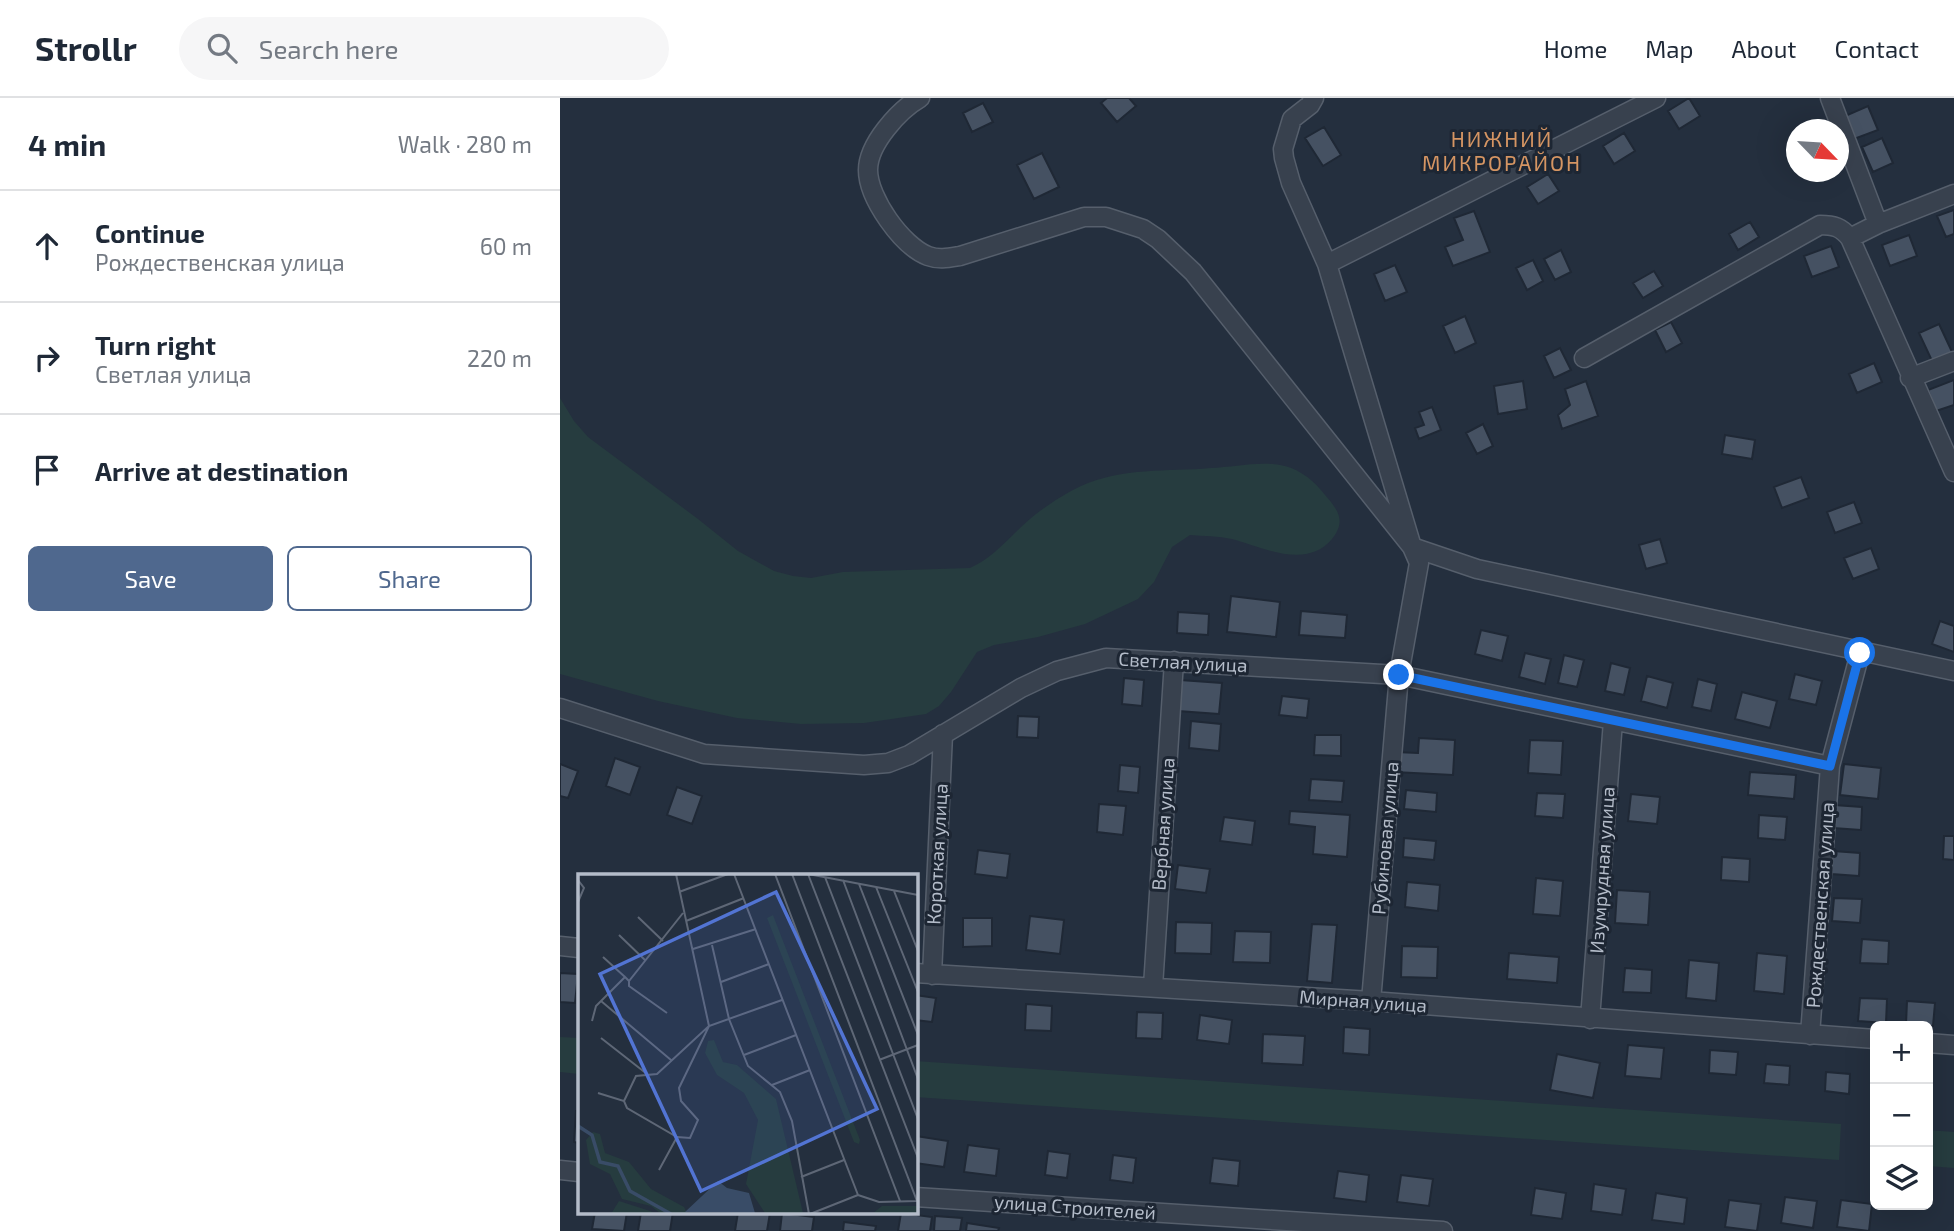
<!DOCTYPE html>
<meta charset="utf-8">
<style>
:root{--surface:#fff;--page:#f6f6f7;--text:#1f2937;--muted:#747a83;--line:#e0e1e3;--accent:#4f688e}
body{margin:0;font-family:"Exo 2",sans-serif;background:var(--page);color:var(--text)}
.controls{position:absolute;right:21px;bottom:21px;display:grid;overflow:hidden;border-radius:10px;box-shadow:0 7px 28px #0002}
.controls button{width:63px;height:63px;display:grid;place-items:center;padding:0;border:0;border-bottom:2px solid var(--line);background:var(--surface);color:var(--text);font:35px sans-serif}
.compass{position:absolute;left:1226px;top:21px;width:63px;height:63px;border-radius:50%;background:var(--surface);box-shadow:0 7px 28px #0002;rotate:115deg}
.stop{position:absolute;width:21px;height:21px;margin:-16px;border:5px solid #1a73e8;border-radius:50%;background:#fff}
.stop.end{background:#1a73e8;border-color:#fff;box-shadow:0 2px 7px #0008}
.list{margin:0;padding:0;list-style:none}
h2{display:flex;justify-content:space-between;align-items:center;height:91px;margin:0;padding:0 28px;font-size:30px}
h2 small{font-size:23px;font-weight:400;color:var(--muted)}
.list li{display:grid;grid-template-columns:46px 1fr auto;gap:21px;align-items:center;box-sizing:border-box;height:112px;padding:0 28px;border-top:2px solid var(--line)}
.list b{display:block;font-size:26px;white-space:nowrap}
.list p{margin:0;font-size:23px;white-space:nowrap;color:var(--muted)}
.list em{font-size:23px;font-style:normal;color:var(--muted)}
.actions{display:flex;gap:14px;padding:21px 28px}
.actions a{flex:1;padding:16px 0;border:2px solid var(--accent);border-radius:10px;text-align:center;font-size:24px;color:var(--accent)}
.actions .main{background:var(--accent);color:#fff}
.icon{flex:none;width:38px;height:38px;fill:none;stroke:currentColor;stroke-width:2;stroke-linecap:round;stroke-linejoin:round}
.map{position:relative;flex:none;width:1394px;height:1133px;overflow:hidden}
header{display:flex;align-items:center;gap:42px;box-sizing:border-box;height:98px;padding:0 35px;background:var(--surface);border-bottom:2px solid var(--line)}
header strong{font-size:33px}
nav{display:flex;gap:38px;margin-inline-start:auto;font-size:24px}
.search{width:490px;height:63px;background:var(--page);display:flex;align-items:center;gap:18px;box-sizing:border-box;padding:0 24px;border-radius:38px;color:var(--muted);font-size:26px}
main{display:flex}
aside{flex:1;background:var(--surface)}
.map>svg:first-child{display:block}
</style>
<header>
<strong>Strollr</strong>
<div class="search"><svg class="icon" aria-label="search" viewBox="0 0 24 24"><circle cx="10" cy="10" r="6"/><path d="M15 15l6 6"/></svg>Search here</div>
<nav><a>Home</a><a>Map</a><a>About</a><a>Contact</a></nav>
</header>
<main>
<aside>
<h2>4 min<small>Walk · 280 m</small></h2>
<ul class="list">
<li><svg class="icon" aria-label="ahead" viewBox="0 0 24 24"><path d="M12 20V5M6 11l6-6 6 6"/></svg><div><b>Continue</b><p>Рождественская улица</p></div><em>60 m</em></li>
<li><svg class="icon" aria-label="right" viewBox="0 0 24 24"><path d="M7 20v-9h11M14 6l5 5-5 5"/></svg><div><b>Turn right</b><p>Светлая улица</p></div><em>220 m</em></li>
<li><svg class="icon" aria-label="arrive" viewBox="0 0 24 24"><path d="M6 21V4h12l-3 4 3 4H6"/></svg><div><b>Arrive at destination</b></div></li>
</ul>
<div class="actions"><a class="main">Save</a><a>Share</a></div>
</aside>
<div class="map">
<svg width="1394" height="1133" viewBox="0 0 1394 1133">
<rect width="100%" height="100%" fill="#242f3e"/>
<path fill="#263c3f" d="M0,300L14,323L28,339L138,421L178,453L214,473L233,478L251,480L283,474L410,470C436,459 453,434 476,416C489,406 506,395 521,388C563,369 607,374 651,370C673,369 699,363 720,367C735,369 751,380 760,391C774,408 789,420 772,441C746,472 702,449 672,441C658,438 644,438 630,437L612,449L594,484L578,501L525,526L478,539L434,547L417,554L391,594L379,608L366,616L304,625L241,626L177,620L98,603L0,576Z
M0,939L19,940V976L0,974Z
M355,963L1281,1026L1279,1062L355,999Z
M1368,1032L1394,1034V1070L1368,1068Z"/>
<path fill="#455162" stroke="#1f2835" stroke-width="2" d="M547,0H569L576,8L557,24L541,5Z
M1129,0L1140,18L1119,31L1108,13Z
M423,5L433,24L412,34L403,15Z
M1308,8L1318,32L1294,41L1285,18Z
M764,29L781,57L763,68L745,40Z
M1064,35L1075,53L1054,66L1043,48Z
M1322,40L1333,65L1313,74L1302,49Z
M482,55L499,89L474,101L457,67Z
M988,76L999,93L978,106L967,89Z
M1394,112V136L1386,139L1377,118Z
M914,113L930,154L893,168L885,149L903,142L894,120Z
M1190,124L1199,139L1178,152L1169,136Z
M1349,137L1357,158L1330,168L1322,147Z
M1271,148L1279,169L1252,179L1244,158Z
M1001,152L1011,174L995,182L984,161Z
M973,162L983,183L967,192L956,170Z
M835,167L847,194L825,203L814,176Z
M1094,173L1103,188L1083,200L1073,185Z
M905,218L916,245L895,255L883,228Z
M1111,224L1122,245L1106,254L1095,232Z
M1379,226L1393,256L1373,265L1359,235Z
M1000,250L1011,272L994,280L984,258Z
M1314,265L1322,284L1297,295L1289,276Z
M1394,282V307L1376,313L1368,292Z
M963,283L967,311L938,316L934,288Z
M1026,283L1038,318L1002,331L998,317L1010,307L1005,291Z
M872,309L881,332L859,341L855,330L864,327L859,314Z
M923,326L933,348L917,356L906,335Z
M1165,337L1195,342L1192,361L1162,356Z
M1241,379L1249,400L1222,410L1214,389Z
M1294,404L1302,425L1275,435L1267,414Z
M1100,441L1107,465L1086,471L1079,447Z
M1311,450L1319,471L1293,481L1284,460Z
M671,498L720,504L716,539L667,534Z
M741,513L787,517L785,540L739,537Z
M618,514L649,516L648,537L617,535Z
M1380,523L1394,528V554L1372,546Z
M921,532L948,538L942,563L915,556Z
M965,555L991,561L985,586L959,579Z
M1004,557L1024,562L1017,589L998,585Z
M1051,565L1070,570L1064,597L1045,593Z
M1235,576L1262,583L1256,607L1229,601Z
M1087,578L1113,585L1107,610L1081,603Z
M564,580L584,582L582,608L562,606Z
M1138,581L1157,586L1151,613L1132,609Z
M620,582L662,585L659,616L618,613Z
M1182,594L1217,603L1210,630L1175,621Z
M722,598L749,601L747,620L719,617Z
M458,618L479,619L478,640L457,639Z
M631,623L661,626L659,653L629,650Z
M755,637H781V658L754,657Z
M859,640L895,642L893,677L834,674L835,654L858,655Z
M970,642L1003,643L1001,677L968,675Z
M55,660L80,669L70,697L46,688Z
M0,666L18,673L8,700L0,698Z
M1284,666L1321,670L1318,701L1280,697Z
M560,667L580,669L578,695L558,693Z
M1190,674L1236,677L1234,701L1188,697Z
M751,681L784,683L782,704L749,702Z
M117,689L142,698L132,726L107,717Z
M846,692L877,695L876,714L844,711Z
M977,695L1005,696L1003,720L975,718Z
M1071,696L1100,699L1097,726L1068,723Z
M539,706L566,708L563,737L537,734Z
M1274,707L1302,709L1301,732L1273,730Z
M730,713L790,717L787,759L753,756L755,729L729,726Z
M1199,717L1227,719L1225,742L1198,740Z
M664,719L695,723L692,747L660,743Z
M1384,738H1394V762L1383,761Z
M844,740L876,743L874,762L843,759Z
M418,752L450,756L447,780L415,776Z
M1273,753L1300,755L1299,778L1271,776Z
M1162,759L1190,761L1189,784L1161,782Z
M618,767L650,771L646,795L615,791Z
M976,780L1003,783L1000,818L973,816Z
M847,784L880,787L878,813L845,809Z
M1057,792L1090,794L1088,827L1055,825Z
M1274,800L1302,801L1300,825L1272,823Z
M470,818L504,822L500,856L466,852Z
M403,820H432V848L403,849Z
M616,824L652,825L651,856L615,855Z
M752,826L777,827L772,885L747,883Z
M675,833L711,834L710,865L673,864Z
M1302,841L1329,843L1328,866L1300,865Z
M842,848L878,849L877,880L841,879Z
M949,855L999,859L997,885L947,881Z
M1197,855L1227,858L1224,896L1194,893Z
M1129,862L1159,865L1156,903L1126,900Z
M1065,870L1092,872L1091,895L1063,894Z
M0,875L18,876L15,905L0,904Z
M355,897L376,900L372,924L355,922Z
M1300,900L1327,901L1326,925L1298,923Z
M1347,903L1375,905L1373,928L1346,926Z
M466,906L492,908L491,933L465,932Z
M577,914L603,915L602,941L576,940Z
M640,917L672,922L669,946L637,942Z
M784,929L810,931L809,957L783,955Z
M703,936L745,938L743,967L702,965Z
M1068,947L1104,950L1101,981L1065,978Z
M1150,952L1178,954L1176,977L1149,975Z
M997,956L1040,965L1033,1000L990,992Z
M1206,966L1230,968L1229,987L1204,985Z
M1266,974L1290,976L1289,996L1265,993Z
M16,1013H19V1045L14,1044Z
M356,1038L388,1043L384,1069L355,1065Z
M408,1047L439,1051L436,1078L404,1074Z
M488,1053L510,1056L507,1080L485,1077Z
M553,1057L576,1060L573,1085L550,1082Z
M653,1060L680,1063L678,1088L650,1085Z
M778,1073L809,1077L806,1104L774,1100Z
M841,1077L873,1081L869,1108L837,1104Z
M1034,1086L1066,1091L1062,1117L1031,1113Z
M975,1090L1006,1095L1002,1121L971,1117Z
M1096,1095L1127,1100L1124,1126L1092,1122Z
M1225,1099L1257,1103L1253,1130L1221,1125Z
M1169,1102L1201,1106L1197,1133L1165,1129Z
M1281,1102L1312,1106L1309,1133L1277,1129Z
M35,1114H67L64,1133L32,1131Z
M81,1114H113L110,1133H78Z
M178,1114L210,1115L207,1133H175Z
M222,1115L254,1119L252,1133H220Z
M341,1115L372,1119L370,1133H338Z
M375,1118L402,1120L400,1133H374Z
M284,1124L316,1128L315,1133H283Z
M407,1125L439,1130L438,1133H406Z"/>
<g fill="none" stroke-linecap="round" stroke-linejoin="round">
<g stroke="#565f6c" stroke-width="21">
<path id="minor" d="M360,0C339,12 308,46 308,72C308,100 342,148 368,158C379,162 388,160 400,158L524,119H546L583,131L598,141L633,174L852,449L859,465L839,577L811,903
M754,0L750,7L732,21L723,51L724,60L731,85L767,166L852,449L917,471L1394,573
M1270,0L1318,126L1290,140L1394,374
M1318,126L1394,96
M767,166L1096,0
M1024,260L1260,127C1274,127 1281,129 1290,140
M1350,280L1394,263
M0,610L144,656L304,667L328,665L349,657L461,590L497,573L546,560L839,577L1270,668
M0,848L19,850
M355,875L811,903L1315,941
M372,877L383,636
M593,889L614,563
M1030,921L1053,623
M1250,937L1270,668L1300,555
M1368,945L1394,947
M0,1072L19,1074
M355,1099L883,1133"/>
</g>
<use href="#minor" stroke="#38414e" stroke-width="18"/>
</g>
<g fill="none" stroke-linecap="round" stroke-linejoin="round">
<path stroke="#1a73e8" stroke-width="9" d="M839,577L1270,668L1300,555"/>
</g>
<g text-anchor="middle" stroke-width="6" stroke-linejoin="round" paint-order="stroke">
<g font-size="19" fill="#b4bcc9" stroke="#1d2633">
<text transform="translate(623 564) rotate(3)" y="7">Светлая улица</text>
<text transform="translate(603 726) rotate(-86)" y="7">Вербная улица</text>
<text transform="translate(825 740) rotate(-85)" y="7">Рубиновая улица</text>
<text transform="translate(377 756) rotate(-87)" y="7">Короткая улица</text>
<text transform="translate(1042 772) rotate(-86)" y="7">Изумрудная улица</text>
<text transform="translate(1260 807) rotate(-86)" y="7">Рождественская улица</text>
<text transform="translate(803 903) rotate(4)" y="7">Мирная улица</text>
<text transform="translate(515 1109) rotate(4)" y="7">улица Строителей</text>
</g>
<g font-size="21" letter-spacing="2" fill="#d59563" stroke="#1d2633">
<text x="942" y="49">НИЖНИЙ<tspan x="942" dy="24">МИКРОРАЙОН</tspan></text>
</g>
</g>
<g transform="translate(18 776)">
<rect width="340" height="340" fill="#242f3e"/>
<path d="M195,41L282,266L281,270L276,268L189,44ZM136,166L145,188L159,191L198,225L225,339H187L168,310L180,246L166,219L139,201L127,179L130,167ZM15,258L22,260L27,279L51,288L73,315L106,333L109,339H128H82L73,332L44,325L32,300L12,290L8,266ZM41,327L72,337L76,339L33,340ZM304,332H339V339L294,340Z" fill="#263c3f"/>
<path d="M140,307L149,314L171,319L177,339L107,338Z" fill="#394c67"/>
<path fill="none" stroke="#394c67" stroke-width="3.5" d="M0,252L14,261L22,288L40,292L52,317L93,340"/>
<path fill="none" stroke="#5e6776" stroke-width="2" d="M156,0L280,321M197,0L322,327M214,0L339,327M230,0L340,284M230,0L340,21M247,3L340,245M0,6L6,14L0,28M265,6L340,205M281,10L340,161M298,13L340,118M316,17L340,77M101,18L150,0M60,43L85,67M108,47L166,24M41,61L68,87M134,71L151,145L170,192L202,218L214,247L231,340M115,75L178,55M25,83L47,103M51,107V112L89,139M143,108L191,90M23,127L93,186M14,147L18,132L47,103L51,107L105,39M23,164L69,200M166,181L218,161M301,186L340,171M194,211L232,196M20,219L46,227L49,234L99,263L112,264L120,246L103,227L101,214L131,152L204,126M46,227L58,202L79,200L131,152L98,0M81,296L99,263M223,303L266,286M280,321L301,328L339,327M232,340L280,321"/>
<path fill="#5274d3" fill-opacity="0.15" stroke="#5274d3" stroke-width="3.5" d="M198,18L299,235L123,317L22,100Z"/>
<rect width="340" height="340" fill="none" stroke="#b4bcc9" stroke-width="3.5"/>
</g>
</svg>
<div class="controls">
<button>+</button>
<button>−</button>
<button><svg class="icon" aria-label="layers" viewBox="0 0 24 24"><path d="M12 4l9 5-9 5-9-5zM3 14l9 5 9-5"/></svg></button>
</div>
<svg class="compass" viewBox="-18 -18 36 36"><path d="M0-13l5 13h-10z" fill="#e53935"/><path d="M0 13l5-13h-10z" fill="#747a83"/></svg>
<div class="stop" style="left:1300px;top:555px"></div>
<div class="stop end" style="left:839px;top:577px"></div>
</div>
</main>
